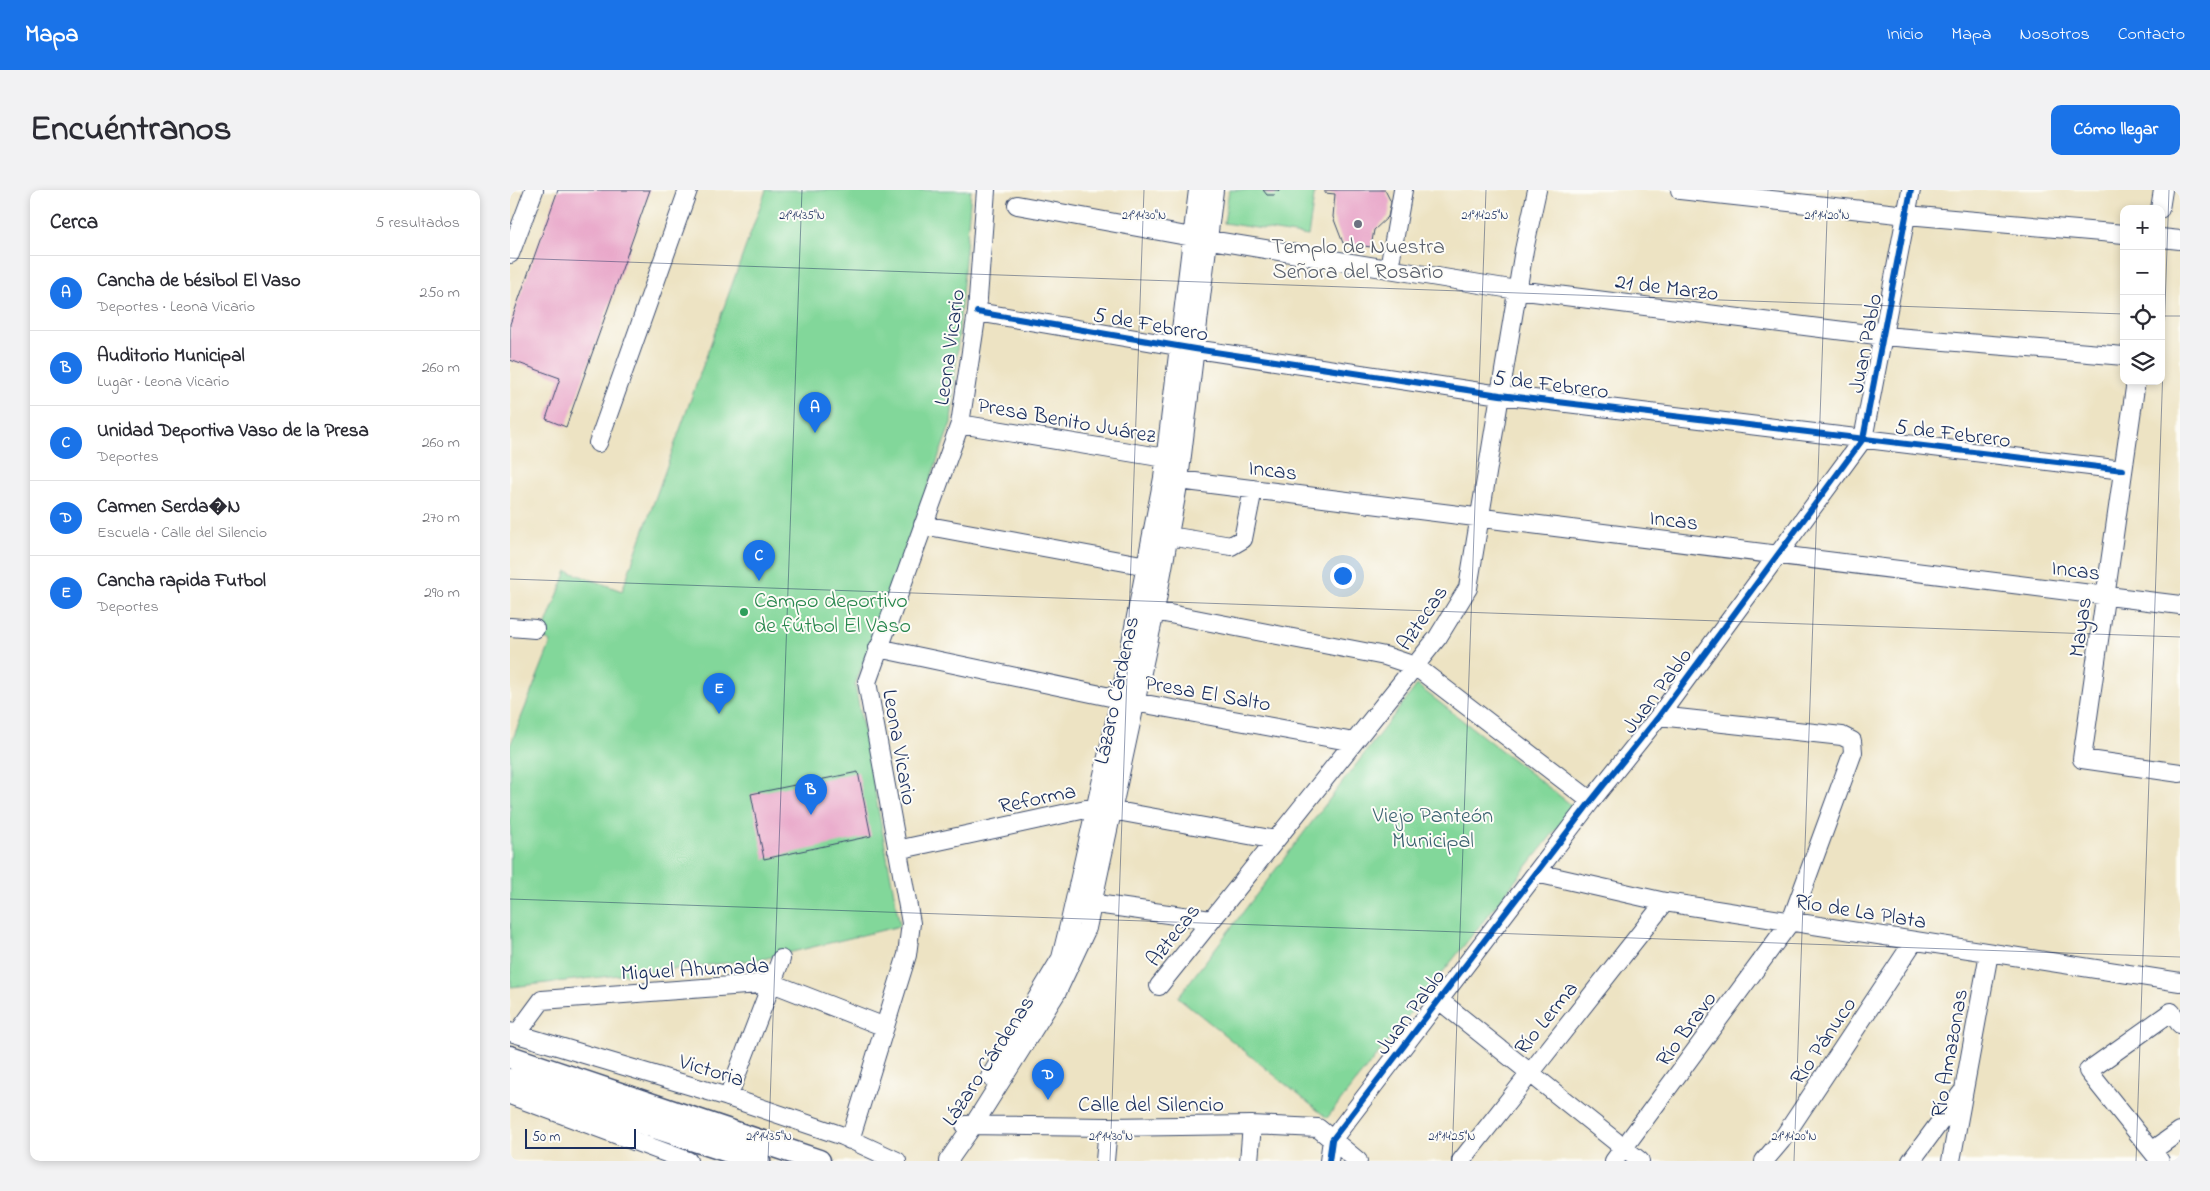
<!DOCTYPE html>
<html lang="es">
<meta charset="utf-8">
<style>
:root{--surface:#fff;--page:#f2f2f3;--text:#2b2b33;--muted:#7c7c81;--line:#e1e1e2;--accent:#1a73e8}
body{margin:0;font-family:"Indie Flower",sans-serif;background:var(--page);color:var(--text)}
.controls{position:absolute;right:15px;top:15px;display:grid;overflow:hidden;border-radius:10px;box-shadow:0 2px 8px #0003}
.controls button{width:45px;height:45px;display:grid;place-items:center;padding:0;border:0;border-bottom:1px solid var(--line);background:var(--surface);color:var(--text);font:25px sans-serif}
.scale{position:absolute;left:15px;bottom:12px;width:111px;box-sizing:border-box;padding-left:5px;border:2px solid #1b2f5e;border-top:0;font-size:14px;line-height:18px;white-space:nowrap;color:#1b2f5e;-webkit-text-stroke:4px #fdfcf7;paint-order:stroke}
.you{position:absolute;left:832px;top:385px;width:18px;height:18px;margin:-12px;border:4px solid #fff;border-radius:50%;background:#1a73e8;box-shadow:0 0 0 8px #1a73e833}
.badge{display:grid;place-items:center;width:32px;height:32px;border-radius:50%;background:var(--accent);color:#fff;font-size:16px;font-weight:700}
.pin{position:absolute;translate:-50% -41px;filter:drop-shadow(0 1px 2px #0008)}
.pin::after{content:'';position:absolute;top:26px;width:18px;height:15px;background:inherit;clip-path:polygon(0 0,100% 0,50% 100%)}
.list{margin:0;padding:0;list-style:none}
h2{display:flex;justify-content:space-between;align-items:center;height:65px;margin:0;padding:0 20px;font-size:21px}
h2 small{font-size:16px;font-weight:400;color:var(--muted)}
.list li{display:grid;grid-template-columns:32px 1fr auto;gap:15px;align-items:center;box-sizing:border-box;height:75px;padding:0 20px;border-top:1px solid var(--line)}
.list b{display:block;font-size:19px;white-space:nowrap}
.list p{margin:0;font-size:16px;white-space:nowrap;color:var(--muted)}
.list em{font-size:16px;font-style:normal;color:var(--muted)}
.icon{flex:none;width:28px;height:28px;fill:none;stroke:currentColor;stroke-width:2;stroke-linecap:round;stroke-linejoin:round}
.map{position:relative;flex:none;width:1670px;height:971px;overflow:hidden;border-radius:10px}
header{display:flex;align-items:center;gap:30px;box-sizing:border-box;height:70px;padding:0 25px;background:var(--accent);color:#fff}
header strong{font-size:24px}
nav{display:flex;gap:28px;margin-inline-start:auto;font-size:18px}
.intro{display:flex;align-items:center;justify-content:space-between;box-sizing:border-box;height:120px;padding:0 30px}
h1{margin:0;font-size:35px}
.button{padding:12px 22px;border-radius:10px;background:var(--accent);color:#fff;font-size:18px;font-weight:700}
main{display:flex;gap:30px;padding:0 30px}
aside{flex:1;background:var(--surface);border-radius:10px;box-shadow:0 2px 8px #0003}
.map>svg:first-child{display:block}
</style>
<header>
<strong>Mapa</strong>
<nav><a>Inicio</a><a>Mapa</a><a>Nosotros</a><a>Contacto</a></nav>
</header>
<div class="intro"><h1>Encuéntranos</h1><a class="button">Cómo llegar</a></div>
<main>
<aside>
<h2>Cerca<small>5 resultados</small></h2>
<ul class="list">
<li><span class="badge">A</span><div><b>Cancha de bésibol El Vaso</b><p>Deportes · Leona Vicario</p></div><em>250 m</em></li>
<li><span class="badge">B</span><div><b>Auditorio Municipal</b><p>Lugar · Leona Vicario</p></div><em>260 m</em></li>
<li><span class="badge">C</span><div><b>Unidad Deportiva Vaso de la Presa</b><p>Deportes</p></div><em>260 m</em></li>
<li><span class="badge">D</span><div><b>Carmen Serda�N</b><p>Escuela · Calle del Silencio</p></div><em>270 m</em></li>
<li><span class="badge">E</span><div><b>Cancha rapida Futbol</b><p>Deportes</p></div><em>290 m</em></li>
</ul>
</aside>
<div class="map">
<svg width="1670" height="971" viewBox="0 0 1670 971">
<rect width="100%" height="100%" fill="#fdfcf7"/>
<filter id="ink" filterUnits="userSpaceOnUse"><feTurbulence type="fractalNoise" baseFrequency=".02" numOctaves="2"/><feDisplacementMap in="SourceGraphic" scale="10" xChannelSelector="R" yChannelSelector="G"/><feConvolveMatrix kernelMatrix="1 2 1 2 8 2 1 2 1" color-interpolation-filters="sRGB"/></filter>
<filter id="wash" filterUnits="userSpaceOnUse"><feTurbulence type="fractalNoise" baseFrequency=".0096" numOctaves="4" result="noise"/><feDisplacementMap in="SourceGraphic" scale="20" xChannelSelector="R" yChannelSelector="G"/><feGaussianBlur stdDeviation="1.12" result="paint"/><feColorMatrix in="noise" values="0 0 0 0 0 0 0 0 0 0 0 0 0 0 0 0 0 1.4 0 .05"/><feComposite in="paint" operator="in"/></filter>
<g filter="url(#wash)">
<rect width="100%" height="100%" fill="#ede3c3"/>
<path fill="#82d79a" stroke="#4e837c" d="M256,0H461L441,233L345,495L390,736L253,769L1,797L0,556L41,452L31,447L57,381L112,401Z
M719,0H805L798,46L714,33Z
M907,495L1064,617L817,928L668,807Z"/>
<g id="blocks">
<path fill="#e9a9ca" d="M48,0H140L56,237L36,229L50,188L0,170V134Z
M753,0H770L765,5H757Z
M815,0H875L881,12L878,27L864,40L861,57L833,53L823,27L825,4L815,3Z
M348,582L361,646L254,669L241,604Z"/>
</g>
</g>
<g filter="url(#ink)">
<use href="#blocks" fill-opacity="0" stroke="#3a4a6d" stroke-width="1"/>
<g fill="none" stroke-linecap="round" stroke-linejoin="round">
<g stroke="#3a4a6d" stroke-width="20">
<path id="minor" d="M1170,0L1397,25L1614,44
M507,15L682,47L1007,100L1374,146L1614,166
M1650,19L1653,0
M1651,48L1670,50
M0,64L24,0
M879,79L893,0
M467,122L685,159L990,205L1613,280
M1626,191L1572,569L1670,583
M450,234L667,270
M88,253L178,0
M653,288L1670,415
M413,335L637,376
M659,346L721,356L733,349L743,299
M634,419L875,466L905,476L1081,611
M0,437L25,439
M368,458L624,512L844,552
M387,660L585,617L766,650
M1026,683L1155,712L1670,792
M572,712L701,730
M649,796L928,447L958,398L1014,60L1027,0
M929,810L1130,971
M0,842L218,907L333,946L387,971
M7,844L32,810L262,793L375,837
M480,887L551,768L561,727L610,509L653,288L688,0
M0,905L178,971
M218,907L271,769
M455,935L598,937L742,935L808,938L848,971
M340,950L397,765L401,733L357,492L450,234L467,122L476,0
M1642,961L1670,941
M438,971L464,934L547,802L577,738L645,421L669,290L704,0
M595,971L598,937
M739,971L742,935
M819,971L822,950L1081,611L1149,526L1353,249L1401,0
M951,971L1155,712
M1104,971L1281,731L1343,562L1342,551L1332,546L1149,526
M1254,971L1271,951L1404,751
M1401,971L1453,901
M1441,971L1479,763
M1650,971L1578,881L1661,822L1670,834"/>
</g>
<g stroke="#3a4a6d" stroke-width="25">
<path id="major" d="M0,867L309,971
M0,890L249,971"/>
</g>
<use href="#minor" stroke="#fff" stroke-width="18"/>
<use href="#major" stroke="#fff" stroke-width="22"/>
<g stroke="#fdfcf7" stroke-width="9">
<path id="cycleway" d="M467,122L685,159L990,205L1613,280
M819,971L822,950L1081,611L1149,526L1353,249L1401,0"/>
</g>
<use href="#cycleway" stroke="#0057b8" stroke-width="6"/>
</g>
</g>
<path fill="none" stroke="#1b2f5e" stroke-width="1" stroke-opacity="0.45" d="M0,68L1614,124M1651,126H1670M0,389L1670,447M0,709L1670,767M258,971L292,0M600,971L634,0M942,971L976,0M1284,971L1318,0M1626,971L1659,0"/>
<circle fill="#6b7280" stroke="#fdfcf7" stroke-width="2" cx="848" cy="34" r="5"/>
<circle fill="#2e9e5b" stroke="#fdfcf7" stroke-width="2" cx="234" cy="422" r="5"/>
<g text-anchor="middle" stroke-width="4" stroke-linejoin="round" paint-order="stroke">
<g font-size="22" fill="#5b616d" stroke="#fdfcf7">
<text x="848" y="63">Templo de Nuestra<tspan x="848" dy="25">Señora del Rosario</tspan></text>
</g>
<g font-size="22" fill="#1b2f5e" stroke="#fdfcf7">
<text transform="translate(1157 96) rotate(7)" y="8">21 de Marzo</text>
<text transform="translate(641 133) rotate(10)" y="8">5 de Febrero</text>
<text transform="translate(1354 153) rotate(-79)" y="8">Juan Pablo</text>
<text transform="translate(438 157) rotate(-82)" y="8">Leona Vicario</text>
<text transform="translate(1041 193) rotate(7)" y="8">5 de Febrero</text>
<text transform="translate(557 229) rotate(10)" y="8">Presa Benito Juárez</text>
<text transform="translate(1443 242) rotate(7)" y="8">5 de Febrero</text>
<text transform="translate(763 279) rotate(7)" y="8">Incas</text>
<text transform="translate(1164 329) rotate(7)" y="8">Incas</text>
<text transform="translate(1566 379) rotate(7)" y="8">Incas</text>
<text transform="translate(911 427) rotate(-56)" y="8">Aztecas</text>
<text transform="translate(1569 437) rotate(-82)" y="8">Mayas</text>
<text transform="translate(605 500) rotate(-78)" y="8">Lázaro Cárdenas</text>
<text transform="translate(1146 500) rotate(-53)" y="8">Juan Pablo</text>
<text transform="translate(698 502) rotate(10)" y="8">Presa El Salto</text>
<text transform="translate(391 557) rotate(80)" y="8">Leona Vicario</text>
<text transform="translate(527 607) rotate(-12)" y="8">Reforma</text>
<text transform="translate(1351 720) rotate(9)" y="8">Río de La Plata</text>
<text transform="translate(662 744) rotate(-52)" y="8">Aztecas</text>
<text transform="translate(185 778) rotate(-3)" y="8">Miguel Ahumada</text>
<text transform="translate(899 821) rotate(-53)" y="8">Juan Pablo</text>
<text transform="translate(1035 827) rotate(-51)" y="8">Río Lerma</text>
<text transform="translate(1175 838) rotate(-54)" y="8">Río Bravo</text>
<text transform="translate(1312 850) rotate(-56)" y="8">Río Pánuco</text>
<text transform="translate(1438 863) rotate(-80)" y="8">Río Amazonas</text>
<text transform="translate(477 870) rotate(-57)" y="8">Lázaro Cárdenas</text>
<text transform="translate(202 879) rotate(17)" y="8">Victoria</text>
<text x="641" y="921">Calle del Silencio</text>
</g>
<g font-size="22" fill="#27864d" stroke="#fdfcf7" text-anchor="start">
<text x="244" y="417">Campo deportivo<tspan x="244" dy="25">de fútbol El Vaso</tspan></text>
</g>
<g font-size="22" fill="#3a6170" stroke="#fdfcf7">
<text x="923" y="632">Viejo Panteón<tspan x="923" dy="25">Municipal</tspan></text>
</g>
</g>
<g font-size="12" text-anchor="middle" fill="#1b2f5e" stroke="#fdfcf7" stroke-width="4" stroke-linejoin="round" paint-order="stroke">
<text x="292" y="29">21°14'35"N</text>
<text x="634" y="29">21°14'30"N</text>
<text x="975" y="29">21°14'25"N</text>
<text x="1317" y="29">21°14'20"N</text>
<text x="259" y="950">21°14'35"N</text>
<text x="601" y="950">21°14'30"N</text>
<text x="942" y="950">21°14'25"N</text>
<text x="1284" y="950">21°14'20"N</text>
</g>
</svg>
<div class="controls">
<button>+</button>
<button>−</button>
<button><svg class="icon" aria-label="locate" viewBox="0 0 24 24"><circle cx="12" cy="12" r="6"/><path d="M12 2v4M12 18v4M2 12h4M18 12h4"/></svg></button>
<button><svg class="icon" aria-label="layers" viewBox="0 0 24 24"><path d="M12 4l9 5-9 5-9-5zM3 14l9 5 9-5"/></svg></button>
</div>
<div class="scale">50 m</div>
<div class="you"></div>
<div class="pin badge" style="left:305px;top:243px">A</div>
<div class="pin badge" style="left:301px;top:625px">B</div>
<div class="pin badge" style="left:249px;top:391px">C</div>
<div class="pin badge" style="left:538px;top:910px">D</div>
<div class="pin badge" style="left:209px;top:524px">E</div>
</div>
</main>
